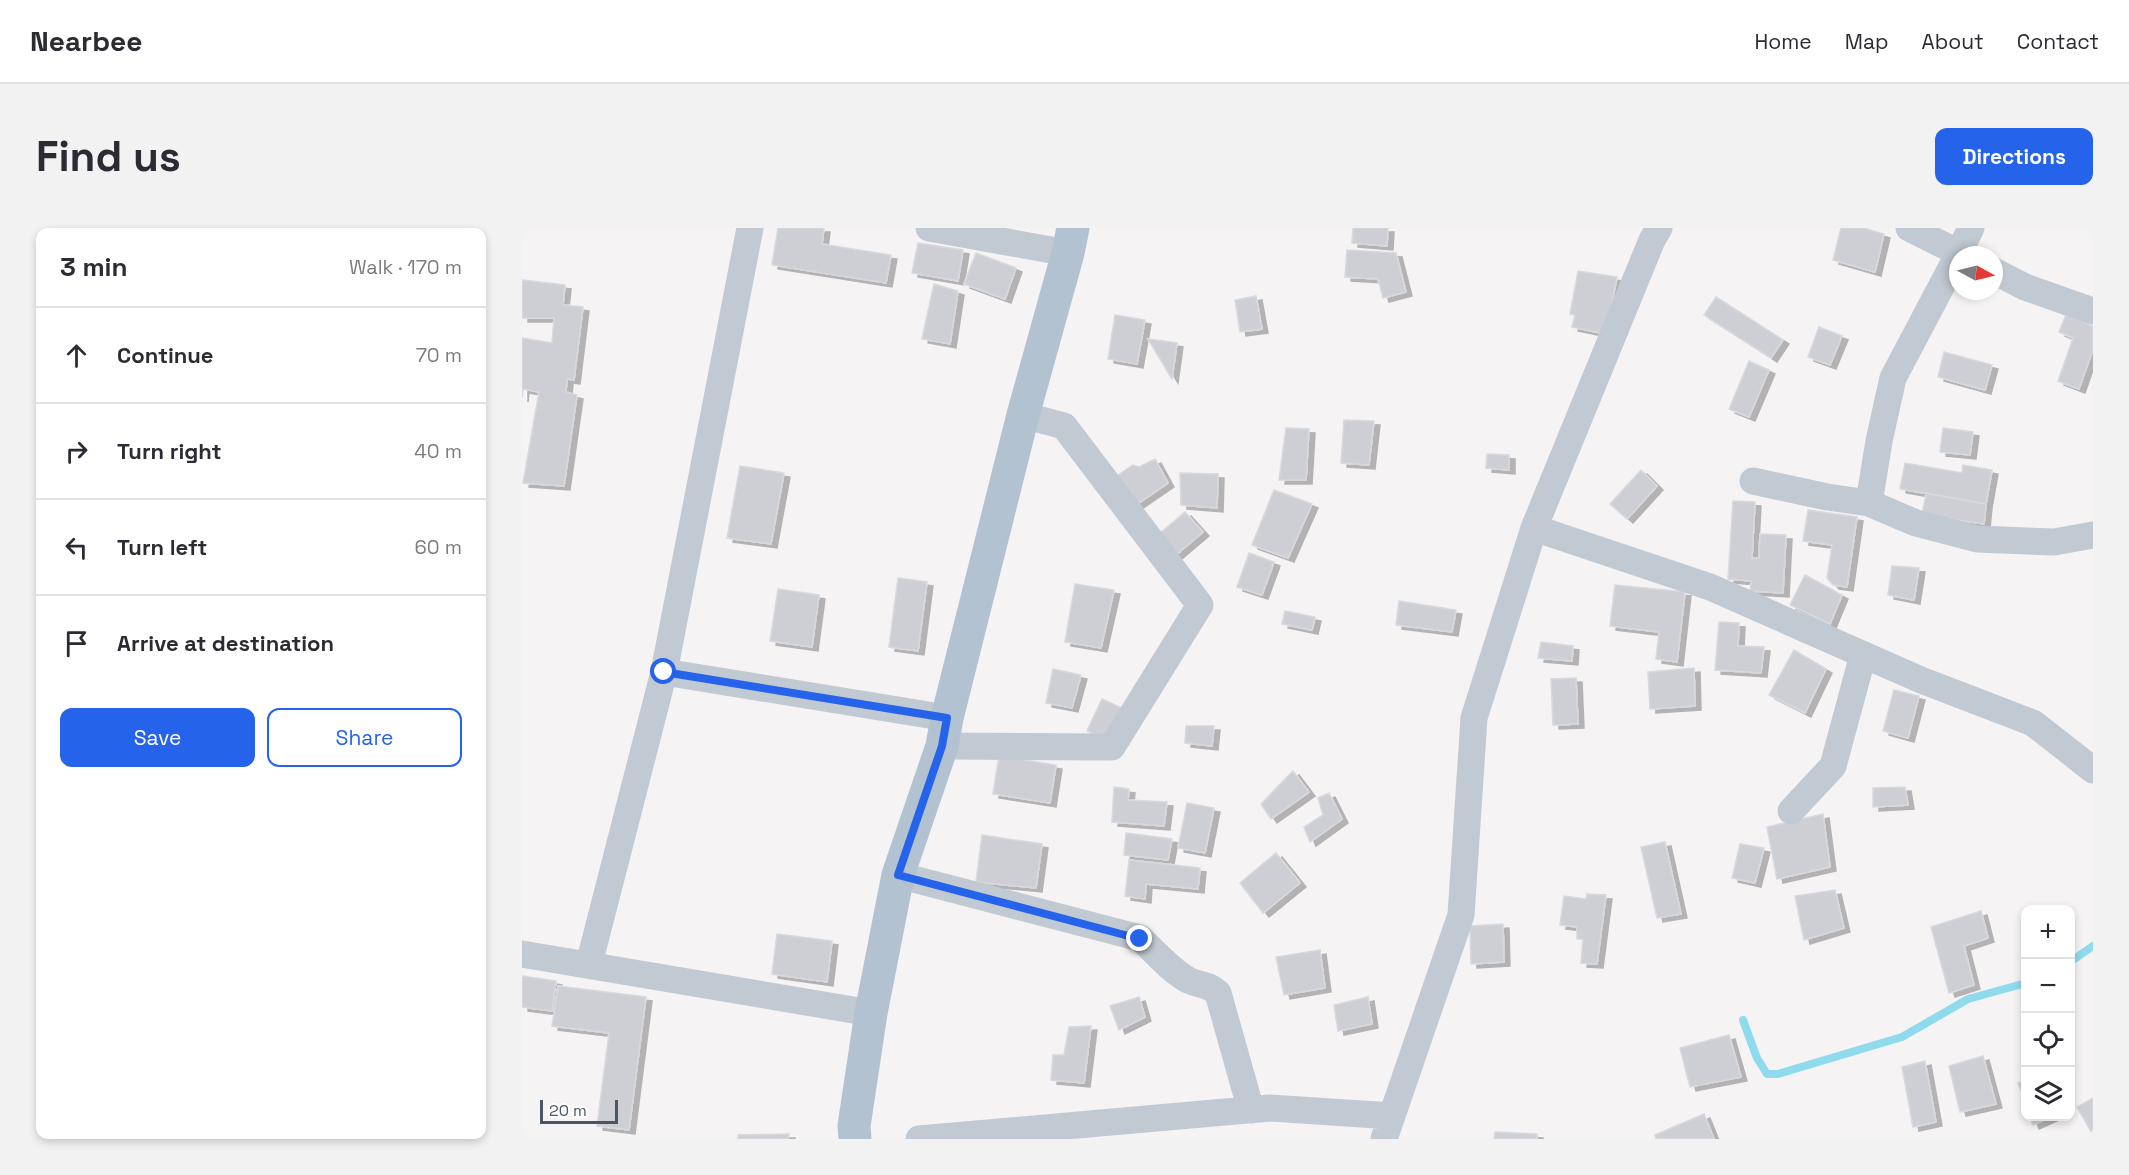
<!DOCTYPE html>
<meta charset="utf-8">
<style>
:root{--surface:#fff;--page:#f2f2f3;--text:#2b2b33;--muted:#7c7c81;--line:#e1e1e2;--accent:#2563eb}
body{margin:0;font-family:"Space Grotesk",sans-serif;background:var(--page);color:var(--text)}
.controls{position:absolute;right:18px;bottom:18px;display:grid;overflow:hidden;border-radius:12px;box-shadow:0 3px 9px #0003}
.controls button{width:54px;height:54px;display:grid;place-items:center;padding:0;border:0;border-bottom:2px solid var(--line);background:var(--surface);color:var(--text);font:30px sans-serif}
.compass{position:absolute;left:1427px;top:18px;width:54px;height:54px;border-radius:50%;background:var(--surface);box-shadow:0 3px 9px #0003;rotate:97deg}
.scale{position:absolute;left:18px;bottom:15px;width:78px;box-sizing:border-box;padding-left:6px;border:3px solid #4a5661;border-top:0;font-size:16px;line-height:21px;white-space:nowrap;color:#4a5661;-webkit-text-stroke:4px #fff;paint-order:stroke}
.stop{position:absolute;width:18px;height:18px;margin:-14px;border:4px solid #2563eb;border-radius:50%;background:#fff}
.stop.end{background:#2563eb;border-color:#fff;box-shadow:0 2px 6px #0008}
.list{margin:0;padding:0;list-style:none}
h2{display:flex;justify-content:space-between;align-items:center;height:78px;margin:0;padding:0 24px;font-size:26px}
h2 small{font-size:20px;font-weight:400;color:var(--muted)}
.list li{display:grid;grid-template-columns:39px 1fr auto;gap:18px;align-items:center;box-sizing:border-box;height:96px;padding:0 24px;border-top:2px solid var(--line)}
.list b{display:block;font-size:22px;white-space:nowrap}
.list em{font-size:20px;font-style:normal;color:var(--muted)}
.actions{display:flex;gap:12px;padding:18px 24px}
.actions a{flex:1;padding:14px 0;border:2px solid var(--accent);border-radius:12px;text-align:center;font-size:21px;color:var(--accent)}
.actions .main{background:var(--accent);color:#fff}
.icon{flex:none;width:33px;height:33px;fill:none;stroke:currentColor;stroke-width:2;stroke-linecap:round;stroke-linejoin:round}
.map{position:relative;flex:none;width:1571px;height:911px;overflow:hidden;border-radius:12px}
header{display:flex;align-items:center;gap:36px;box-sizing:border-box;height:84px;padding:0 30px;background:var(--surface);border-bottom:2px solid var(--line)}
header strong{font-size:28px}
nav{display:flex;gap:33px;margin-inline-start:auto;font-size:21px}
.intro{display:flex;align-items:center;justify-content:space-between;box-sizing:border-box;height:144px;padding:0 36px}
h1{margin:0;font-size:42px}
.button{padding:15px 27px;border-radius:12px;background:var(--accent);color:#fff;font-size:21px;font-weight:700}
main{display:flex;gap:36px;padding:0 36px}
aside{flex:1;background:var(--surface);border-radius:12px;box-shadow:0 3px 9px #0003}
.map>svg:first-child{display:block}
</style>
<header>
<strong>Nearbee</strong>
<nav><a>Home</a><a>Map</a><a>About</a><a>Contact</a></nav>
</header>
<div class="intro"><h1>Find us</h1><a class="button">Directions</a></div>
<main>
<aside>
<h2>3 min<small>Walk · 170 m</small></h2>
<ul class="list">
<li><svg class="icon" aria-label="ahead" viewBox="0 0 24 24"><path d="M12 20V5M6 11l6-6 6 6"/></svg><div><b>Continue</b></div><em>70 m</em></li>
<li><svg class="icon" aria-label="right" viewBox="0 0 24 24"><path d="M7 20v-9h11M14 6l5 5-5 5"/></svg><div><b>Turn right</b></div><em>40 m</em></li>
<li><svg class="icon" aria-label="left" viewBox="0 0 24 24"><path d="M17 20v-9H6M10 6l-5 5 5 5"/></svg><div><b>Turn left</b></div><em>60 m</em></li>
<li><svg class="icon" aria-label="arrive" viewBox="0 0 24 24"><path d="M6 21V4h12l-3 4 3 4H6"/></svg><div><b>Arrive at destination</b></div></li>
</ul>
<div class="actions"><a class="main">Save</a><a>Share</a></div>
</aside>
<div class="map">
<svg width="1571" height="911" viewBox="0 0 1571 911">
<defs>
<filter id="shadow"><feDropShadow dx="6" dy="4" stdDeviation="0" flood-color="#0004"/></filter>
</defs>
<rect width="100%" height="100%" fill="#f5f3f3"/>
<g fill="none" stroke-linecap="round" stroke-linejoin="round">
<path stroke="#90daee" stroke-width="8" d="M1548,734L1571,718
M1221,792L1235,830L1245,846H1256L1380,809L1446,771L1504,755"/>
</g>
<path fill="#cdcfd5" stroke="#d7d9de" stroke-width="1.5" filter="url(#shadow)" d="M256,0H302L300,16L369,27L364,55L250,37Z
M831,0H866L865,18L830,15Z
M1319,0H1342L1362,6L1353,44L1311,32Z
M396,15L441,22L436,53L390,45Z
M825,22L874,25L884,64L861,70L856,51L823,49Z
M454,25L494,40L483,71L442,56Z
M1056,43L1095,49L1084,106L1050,99L1053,87L1048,86Z
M0,52L43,57L41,77L61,79L52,152L45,151L44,164L55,167L42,258L1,255L17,164L1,161L0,170V110L30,115L32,90H0Z
M412,56L436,63L428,116L400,111Z
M734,68L740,101L718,104L713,72Z
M1194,69L1261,112L1249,130L1182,87Z
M593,87L623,92L615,136L586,131Z
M1544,87L1571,98V121L1557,161L1536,153L1551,110L1537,104Z
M1297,99L1320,108L1308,137L1286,129Z
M626,111L655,115L650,151Z
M1422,124L1470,137L1463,162L1416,149Z
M1227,133L1247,142L1227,189L1207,181Z
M822,192L852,193L847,237L819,235Z
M764,200L787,201L784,252H757Z
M1421,200L1451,204L1448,227L1418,224Z
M965,226L987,227V242L964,240Z
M633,231L646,255L608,281L589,252L611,237L617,239Z
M1383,235L1440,245L1441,237L1470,242L1464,276L1378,261Z
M218,238L262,245L249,316L205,310Z
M1119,242L1135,258L1105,291L1088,276Z
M658,245L696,246L695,280L659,277Z
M752,262L790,276L766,330L730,317Z
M1404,265L1464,276L1462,296L1400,287Z
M1211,273L1233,274L1230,330H1237L1238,306L1264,307L1261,365L1228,363L1229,353L1206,351Z
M1286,282L1335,289L1325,359L1311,357L1305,350L1310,317L1281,313Z
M663,284L681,304L654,327L637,306Z
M727,325L752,334L740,367L715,359Z
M1370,338L1397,340L1392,372L1366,367Z
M1283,347L1320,367L1308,396L1268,377Z
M376,350L405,354L396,423L367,419Z
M553,356L592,362L579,420L543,414Z
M1093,357L1163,364L1155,434L1134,431L1137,404L1088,398Z
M256,361L297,367L290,419L248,413Z
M877,373L934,382L930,404L874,397Z
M763,383L793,389L790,402L760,396Z
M1197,394L1217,395L1216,418L1242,419L1239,445L1193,442Z
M1019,414L1051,418L1050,433L1016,430Z
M1272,422L1304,441L1283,485L1247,467Z
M1172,440L1173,478L1128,481L1126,444Z
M531,441L559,447L550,480L524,475Z
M1054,450L1056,496L1031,497L1029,451Z
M1372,462L1397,468L1386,510L1361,503Z
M580,471L602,481L587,513L565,503Z
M664,498H692L690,518L663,515Z
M477,528L534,537L528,575L471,566Z
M771,543L787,564L749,591L739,576Z
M592,559L607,561L606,572L645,574L642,598L590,594Z
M1383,559L1386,577L1351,579V560Z
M807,565L820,591L788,614L782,599L801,587L796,570Z
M665,575L692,580L683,625L656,620Z
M1301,586L1308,639L1255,651L1245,599Z
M604,605L650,611L646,632L602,627Z
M460,607L520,616L514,660L454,654Z
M1143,614L1159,686L1135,690L1119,619Z
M1218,616L1242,620L1233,655L1210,650Z
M754,625L778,655L741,685L718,655Z
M607,632L678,640L676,661L624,656L623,671L603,668Z
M1313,662L1322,700L1282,712L1273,668Z
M1065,666L1084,667L1075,736L1059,735L1061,711H1055V699L1038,697L1042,668L1064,671Z
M1459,683L1466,710L1442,718L1452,757L1427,765L1409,699Z
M981,696L982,734L949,736L948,698Z
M255,706L310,713L305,754L250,746Z
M798,722L803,760L762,767L754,729Z
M0,748L34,753L30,783L0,779Z
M36,758L124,769L107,902L75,898L87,805L30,798Z
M617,769L623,789L597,802L588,778Z
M846,769L850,796L816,803L812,777Z
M569,798L562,855L529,852L531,827H542L547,799Z
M1207,807L1219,849L1168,859L1158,820Z
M1461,828L1474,876L1438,884L1427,838Z
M1403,833L1414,894L1391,899L1380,839Z
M1504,852V875L1496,855Z
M1571,870V907L1555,879Z
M1182,886L1192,911H1134L1133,907Z
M1508,888H1531L1511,897Z
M973,904L1015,906V911H972Z
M267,906L266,911H216V907Z"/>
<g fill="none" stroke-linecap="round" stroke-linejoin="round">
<path stroke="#c1cad2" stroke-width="27" d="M407,0L546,25
M1387,0L1441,27
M1436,27L1449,0
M1472,43L1503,59L1571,83
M1231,253L1305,269L1347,275L1394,295L1455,311L1532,314L1571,307
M1347,275L1357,213L1371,150L1436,27
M1012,300L1188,359L1399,452L1511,495L1571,542
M142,444L425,490
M420,518L590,519L678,377L542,198L501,187
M1269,583L1311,538L1341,427
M376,647L618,710C633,724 648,742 666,752C678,758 685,755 696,765L729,882
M0,726L349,785
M67,736L142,444L228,0
M397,911L748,880L870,888
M862,911L939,687L952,490L1012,300L1130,12L1137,0"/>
<path stroke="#b3c2d1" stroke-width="33" d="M333,911L332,898L349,785L376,647L420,518L425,490L501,187L546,25L551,0"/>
</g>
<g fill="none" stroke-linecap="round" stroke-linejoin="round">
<path stroke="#2563eb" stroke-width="8" d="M142,444L425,490L420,518L376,647L618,711"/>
</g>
</svg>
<div class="controls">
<button>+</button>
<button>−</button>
<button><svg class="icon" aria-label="locate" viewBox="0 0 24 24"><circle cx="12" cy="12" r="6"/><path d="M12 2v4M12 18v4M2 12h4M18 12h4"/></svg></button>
<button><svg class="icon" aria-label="layers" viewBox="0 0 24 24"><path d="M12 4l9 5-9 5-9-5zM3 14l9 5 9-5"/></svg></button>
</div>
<svg class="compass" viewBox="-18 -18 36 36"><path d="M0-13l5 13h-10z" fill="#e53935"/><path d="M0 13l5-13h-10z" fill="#7c7c81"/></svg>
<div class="scale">20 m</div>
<div class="stop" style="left:142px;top:444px"></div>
<div class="stop end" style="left:618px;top:711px"></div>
</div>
</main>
